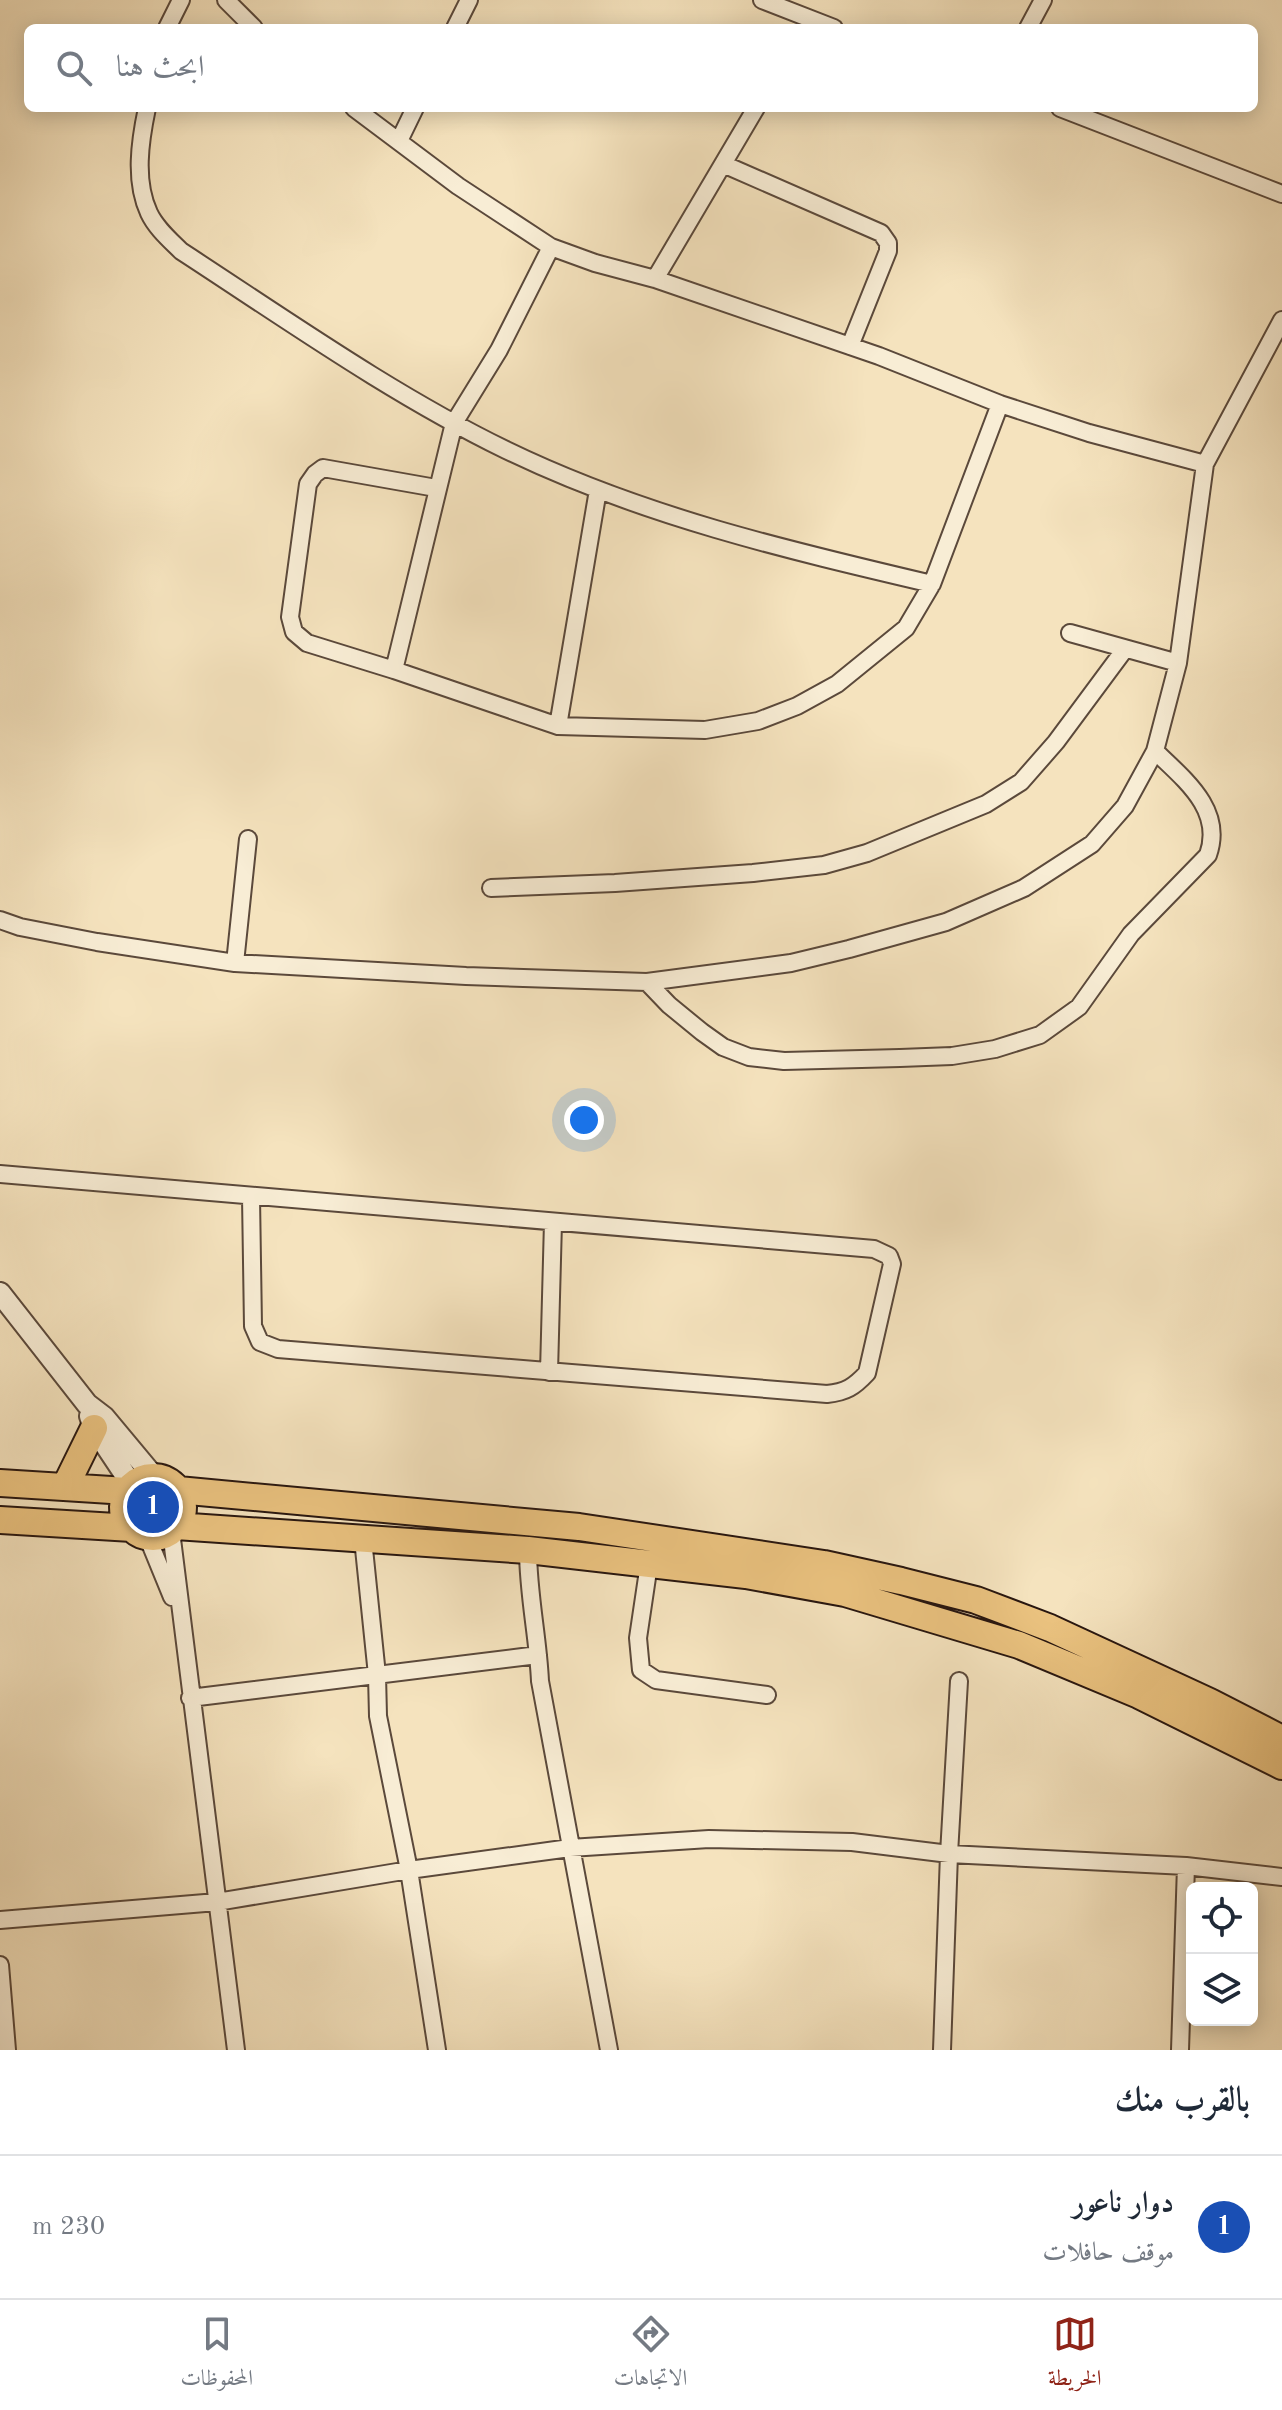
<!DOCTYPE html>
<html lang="ar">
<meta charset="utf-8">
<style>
:root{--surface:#fff;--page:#f6f6f7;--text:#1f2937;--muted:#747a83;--line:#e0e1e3;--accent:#8f2418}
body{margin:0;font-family:"Old Standard TT",Amiri,serif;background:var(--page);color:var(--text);direction:rtl}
.controls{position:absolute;right:24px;bottom:24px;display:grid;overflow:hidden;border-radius:12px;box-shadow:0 4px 20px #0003}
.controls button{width:72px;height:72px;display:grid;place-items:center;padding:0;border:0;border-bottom:2px solid var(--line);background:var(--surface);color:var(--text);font:40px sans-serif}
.you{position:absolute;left:584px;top:1120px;width:28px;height:28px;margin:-20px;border:6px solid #fff;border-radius:50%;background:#1a73e8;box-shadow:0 0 0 12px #1a73e833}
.badge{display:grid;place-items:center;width:52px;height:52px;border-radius:50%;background:var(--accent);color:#fff;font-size:26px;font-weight:700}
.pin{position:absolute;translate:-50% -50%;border:4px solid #fff;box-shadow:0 2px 8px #0006}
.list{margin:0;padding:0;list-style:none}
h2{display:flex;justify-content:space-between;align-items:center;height:104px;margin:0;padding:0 32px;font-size:34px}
h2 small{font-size:26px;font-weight:400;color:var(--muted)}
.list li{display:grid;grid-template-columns:52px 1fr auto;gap:24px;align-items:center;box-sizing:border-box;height:144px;padding:0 32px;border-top:2px solid var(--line)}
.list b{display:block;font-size:30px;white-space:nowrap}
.list p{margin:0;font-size:26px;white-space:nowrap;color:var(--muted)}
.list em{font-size:26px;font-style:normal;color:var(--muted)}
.icon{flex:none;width:44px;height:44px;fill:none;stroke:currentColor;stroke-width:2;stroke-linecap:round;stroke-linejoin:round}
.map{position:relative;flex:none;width:1282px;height:2050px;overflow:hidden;direction:ltr}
.search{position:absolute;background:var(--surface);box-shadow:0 4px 20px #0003;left:24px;right:24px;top:24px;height:88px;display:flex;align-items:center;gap:20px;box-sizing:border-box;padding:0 28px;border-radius:12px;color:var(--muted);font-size:30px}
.sheet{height:248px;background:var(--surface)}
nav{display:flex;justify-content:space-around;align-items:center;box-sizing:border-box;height:112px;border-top:2px solid var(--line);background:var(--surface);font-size:22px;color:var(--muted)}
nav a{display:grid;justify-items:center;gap:4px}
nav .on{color:var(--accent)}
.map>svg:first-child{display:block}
</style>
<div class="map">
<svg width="1282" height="2050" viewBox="0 0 1282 2050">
<rect width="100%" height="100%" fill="#f5e3be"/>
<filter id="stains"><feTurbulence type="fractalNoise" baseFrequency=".0025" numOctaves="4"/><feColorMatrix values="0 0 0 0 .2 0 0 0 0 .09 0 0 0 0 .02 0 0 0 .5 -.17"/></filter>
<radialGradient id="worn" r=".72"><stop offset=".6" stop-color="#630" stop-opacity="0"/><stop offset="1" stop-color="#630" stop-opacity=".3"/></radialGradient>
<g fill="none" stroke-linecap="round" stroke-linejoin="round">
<g stroke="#5b493b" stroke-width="20">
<path id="minor" d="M226,0L254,28
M762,0L834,28
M167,28L181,0
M455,28L469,0
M1028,28L1043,0
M147,108C140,141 134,181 149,213C156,228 170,240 181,251C287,320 393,395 506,450C642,516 787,550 932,584
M354,108L458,186L551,247L595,263L655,279L879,356L1000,404L1089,433L1205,464
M1060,108L1282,194
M399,141L415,108
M723,164L881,233L888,243V251L850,346
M551,247L499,350L454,423L394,670L558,726L705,730L758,721L797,706L837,684L906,628L932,584L1000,404
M655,279L756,108
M1070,633L1178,663
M394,670L307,643L294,632L290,617L308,484L315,474L323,468L436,488
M558,726L598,490
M491,888L615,883L753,873L824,865L867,853L986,804L1021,782L1056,742L1125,649
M0,920L20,927L97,942L235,963L466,976L647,982L791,963L849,949L946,922L1024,888L1092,844L1125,806L1155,751L1178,663L1205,464L1282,320
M235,963L248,839
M647,982L669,1005L702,1032L723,1047L749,1057L784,1061L900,1058L952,1056L995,1049L1040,1035L1079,1007L1131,934L1208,855C1224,810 1185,780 1155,751
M0,1174L874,1249L889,1256L892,1264L867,1373C854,1387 846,1392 827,1394L278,1349L260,1342L253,1326L251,1197
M549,1372L553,1222
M171,1531L236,2050
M147,1536L172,1597
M363,1539L377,1675L378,1716L409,1870L437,2050
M528,1550C528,1594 538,1637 540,1681L609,2050
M649,1564L638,1638L641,1670L656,1680L767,1695
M190,1698L538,1655
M0,1920L217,1902L409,1870L570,1848L709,1839L852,1842L949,1854L1186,1866L1282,1877
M0,1965L7,2050
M942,2050L949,1854L959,1681
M1180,2050L1186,1866"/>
</g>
<g stroke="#5b493b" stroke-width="24">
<path id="tertiary" d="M0,1293L87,1404L104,1417L154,1477
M90,1416L94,1428L132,1485"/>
</g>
<g stroke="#28160f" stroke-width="30">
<path id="primary" d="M123 1507a30 30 0 1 1 60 0a30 30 0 1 1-60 0Z
M0,1483L127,1491
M65,1487L94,1428
M178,1490L579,1527L824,1564L901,1581L976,1600L1050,1628L1210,1702L1282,1739
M0,1520L132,1528
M176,1526L528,1550L746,1575L845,1593L1019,1645L1139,1695L1282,1766"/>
</g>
<use href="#minor" stroke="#f8edd5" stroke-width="16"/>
<use href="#tertiary" stroke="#f8edd5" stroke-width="20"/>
<use href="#primary" stroke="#eac27f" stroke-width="26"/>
</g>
<rect width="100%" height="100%" filter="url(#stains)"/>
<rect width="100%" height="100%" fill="url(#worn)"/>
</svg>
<div class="controls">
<button><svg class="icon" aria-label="locate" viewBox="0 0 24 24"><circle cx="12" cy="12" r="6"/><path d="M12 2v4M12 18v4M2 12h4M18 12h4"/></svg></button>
<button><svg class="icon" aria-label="layers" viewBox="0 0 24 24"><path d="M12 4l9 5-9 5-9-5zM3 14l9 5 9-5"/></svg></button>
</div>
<div class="you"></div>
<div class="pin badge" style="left:153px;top:1507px;background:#1a4fb4">1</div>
<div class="search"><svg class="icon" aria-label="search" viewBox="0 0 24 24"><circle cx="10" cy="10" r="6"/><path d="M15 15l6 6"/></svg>ابحث هنا</div>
</div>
<section class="sheet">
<h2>بالقرب منك<small></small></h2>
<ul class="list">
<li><span class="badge" style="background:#1a4fb4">1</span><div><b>دوار ناعور</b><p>موقف حافلات</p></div><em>230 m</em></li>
</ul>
</section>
<nav>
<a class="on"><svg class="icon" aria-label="map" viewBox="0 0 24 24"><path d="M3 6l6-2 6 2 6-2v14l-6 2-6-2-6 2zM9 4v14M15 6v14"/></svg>الخريطة</a>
<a><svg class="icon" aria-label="directions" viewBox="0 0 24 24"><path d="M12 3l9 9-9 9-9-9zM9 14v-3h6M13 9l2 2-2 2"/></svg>الاتجاهات</a>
<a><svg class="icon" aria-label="saved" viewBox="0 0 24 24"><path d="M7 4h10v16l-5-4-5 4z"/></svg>المحفوظات</a>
</nav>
